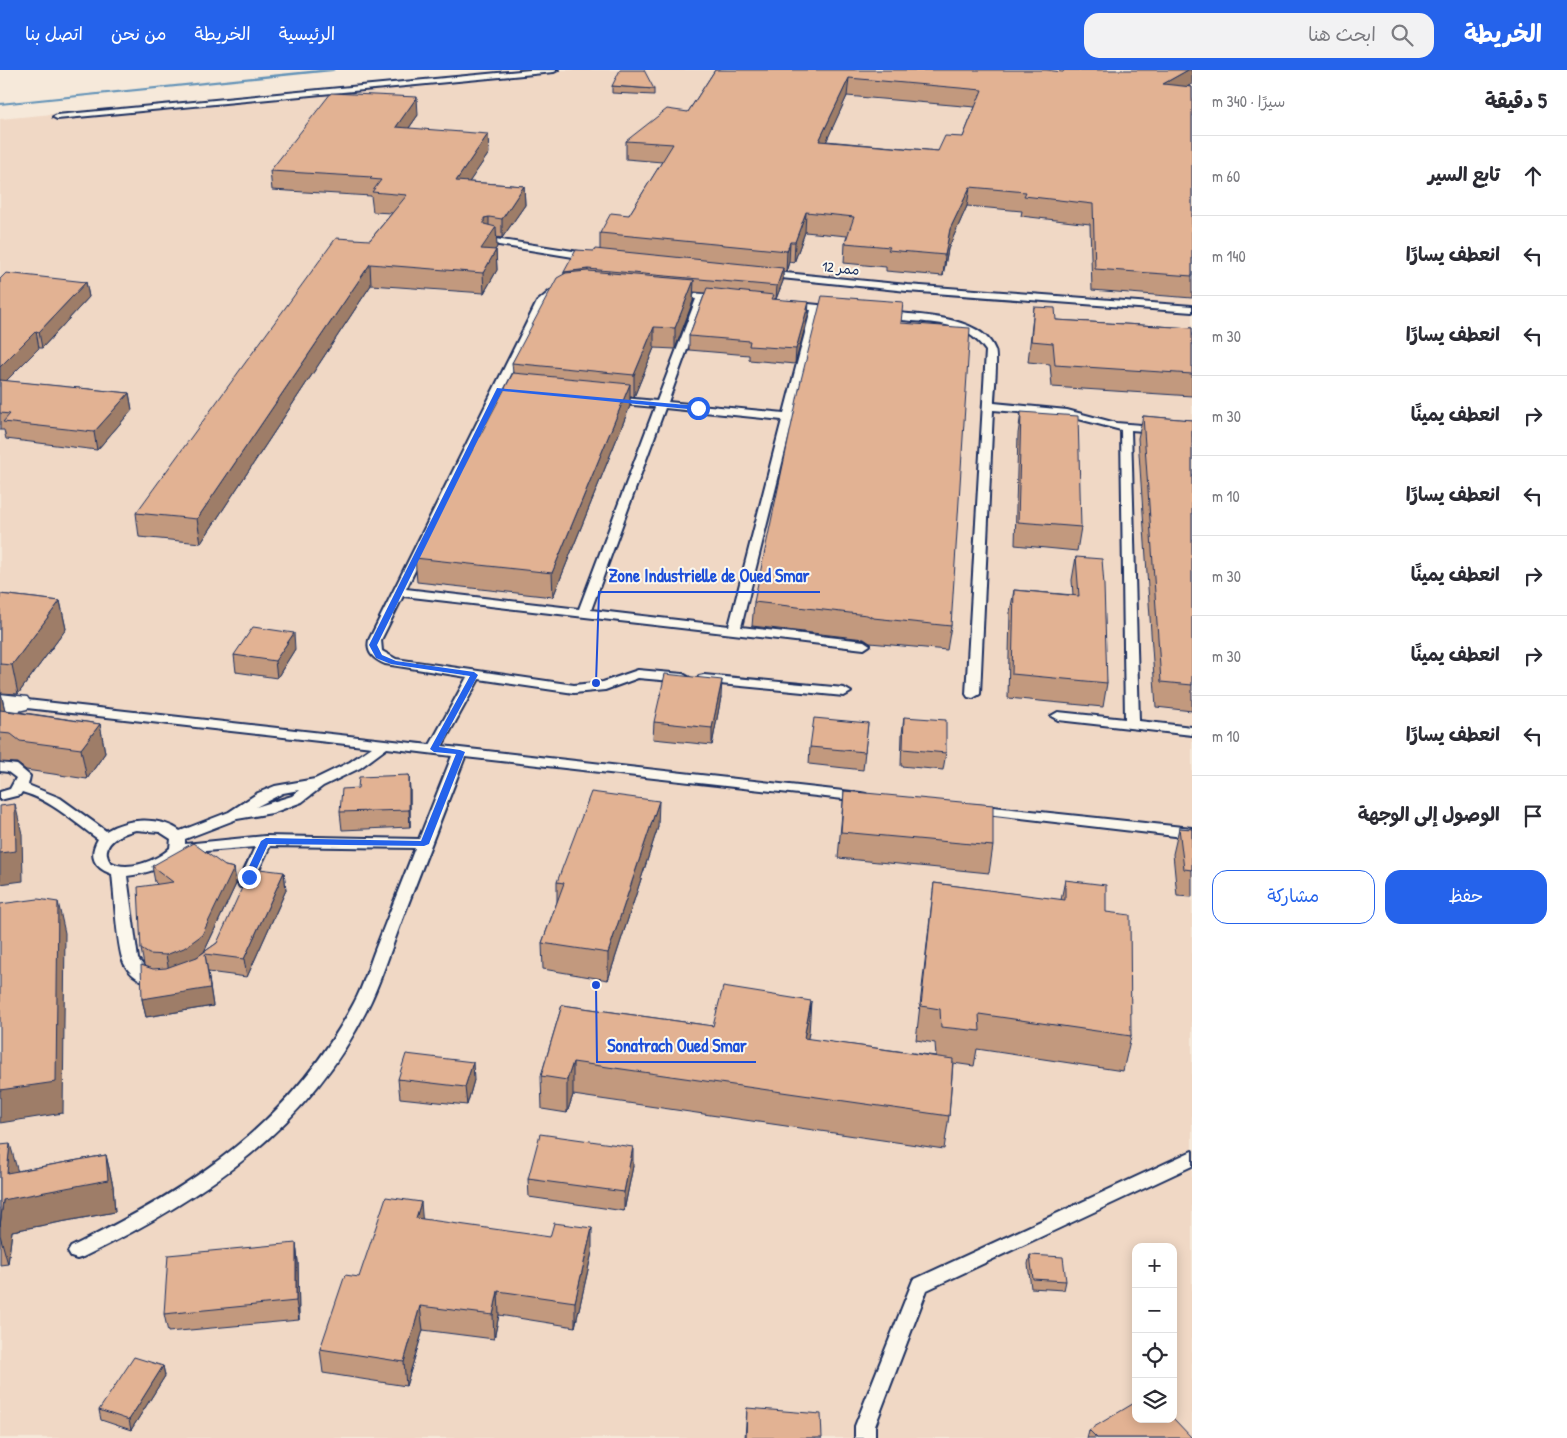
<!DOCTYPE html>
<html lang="ar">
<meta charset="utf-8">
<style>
:root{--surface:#fff;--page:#f2f2f3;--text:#2b2b33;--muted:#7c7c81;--line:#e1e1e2;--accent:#2563eb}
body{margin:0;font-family:"Patrick Hand","Playpen Sans Arabic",sans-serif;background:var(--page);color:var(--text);direction:rtl}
.controls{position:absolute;right:15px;bottom:15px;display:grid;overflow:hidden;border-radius:10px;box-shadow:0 2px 12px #0003}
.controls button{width:45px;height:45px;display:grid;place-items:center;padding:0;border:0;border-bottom:1px solid var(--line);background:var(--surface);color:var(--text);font:25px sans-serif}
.stop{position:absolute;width:15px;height:15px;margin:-11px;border:4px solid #2563eb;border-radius:50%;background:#fff}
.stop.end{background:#2563eb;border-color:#fff;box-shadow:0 1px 5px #0008}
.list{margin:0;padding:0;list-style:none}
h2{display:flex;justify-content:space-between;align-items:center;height:65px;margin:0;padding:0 20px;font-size:21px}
h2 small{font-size:16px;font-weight:400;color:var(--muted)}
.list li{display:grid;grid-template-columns:32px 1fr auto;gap:15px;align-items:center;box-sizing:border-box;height:80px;padding:0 20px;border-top:1px solid var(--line)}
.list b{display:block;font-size:19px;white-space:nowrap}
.list em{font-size:16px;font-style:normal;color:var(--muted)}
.actions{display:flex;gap:10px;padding:15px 20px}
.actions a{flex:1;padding:11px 0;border:1px solid var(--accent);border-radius:15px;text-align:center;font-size:18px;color:var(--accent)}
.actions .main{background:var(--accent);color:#fff}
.icon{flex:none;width:28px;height:28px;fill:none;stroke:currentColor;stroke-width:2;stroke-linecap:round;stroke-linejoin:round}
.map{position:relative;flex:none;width:1192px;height:1368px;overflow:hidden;direction:ltr}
header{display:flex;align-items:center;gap:30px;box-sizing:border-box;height:70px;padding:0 25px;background:var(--accent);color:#fff}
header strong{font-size:24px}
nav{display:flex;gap:28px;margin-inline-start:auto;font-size:18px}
.search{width:350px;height:45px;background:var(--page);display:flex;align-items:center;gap:12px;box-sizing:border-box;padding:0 18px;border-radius:15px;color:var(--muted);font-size:19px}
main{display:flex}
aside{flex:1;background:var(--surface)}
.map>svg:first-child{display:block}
</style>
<header>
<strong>الخريطة</strong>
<div class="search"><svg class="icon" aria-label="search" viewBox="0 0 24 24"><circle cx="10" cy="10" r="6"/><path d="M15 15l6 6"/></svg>ابحث هنا</div>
<nav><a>الرئيسية</a><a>الخريطة</a><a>من نحن</a><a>اتصل بنا</a></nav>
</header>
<main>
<aside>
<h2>5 دقيقة<small>سيرًا · 340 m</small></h2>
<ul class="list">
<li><svg class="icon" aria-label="ahead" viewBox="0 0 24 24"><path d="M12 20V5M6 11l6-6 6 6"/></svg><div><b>تابع السير</b></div><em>60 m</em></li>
<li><svg class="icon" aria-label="left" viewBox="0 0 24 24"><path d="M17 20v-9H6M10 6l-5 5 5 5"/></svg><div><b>انعطف يسارًا</b></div><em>140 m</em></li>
<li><svg class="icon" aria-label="left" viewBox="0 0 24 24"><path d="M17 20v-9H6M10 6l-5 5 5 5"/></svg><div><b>انعطف يسارًا</b></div><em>30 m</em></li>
<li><svg class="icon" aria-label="right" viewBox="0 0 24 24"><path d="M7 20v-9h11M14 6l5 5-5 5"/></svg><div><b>انعطف يمينًا</b></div><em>30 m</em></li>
<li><svg class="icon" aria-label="left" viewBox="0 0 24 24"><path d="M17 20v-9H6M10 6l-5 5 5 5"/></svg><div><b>انعطف يسارًا</b></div><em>10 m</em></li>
<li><svg class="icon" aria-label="right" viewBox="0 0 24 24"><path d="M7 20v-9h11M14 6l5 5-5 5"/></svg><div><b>انعطف يمينًا</b></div><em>30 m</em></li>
<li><svg class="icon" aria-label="right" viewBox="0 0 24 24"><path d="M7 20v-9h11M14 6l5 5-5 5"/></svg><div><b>انعطف يمينًا</b></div><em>30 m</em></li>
<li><svg class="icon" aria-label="left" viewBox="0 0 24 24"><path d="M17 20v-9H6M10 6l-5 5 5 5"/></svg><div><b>انعطف يسارًا</b></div><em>10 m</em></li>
<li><svg class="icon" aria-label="arrive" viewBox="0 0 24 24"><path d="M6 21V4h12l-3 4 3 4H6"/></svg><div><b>الوصول إلى الوجهة</b></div></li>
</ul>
<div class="actions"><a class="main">حفظ</a><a>مشاركة</a></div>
</aside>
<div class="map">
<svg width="1192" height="1368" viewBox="0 0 1192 1368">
<rect width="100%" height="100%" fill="#f6e9da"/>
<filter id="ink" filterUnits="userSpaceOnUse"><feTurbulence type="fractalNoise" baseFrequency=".02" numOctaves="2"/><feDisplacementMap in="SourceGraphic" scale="10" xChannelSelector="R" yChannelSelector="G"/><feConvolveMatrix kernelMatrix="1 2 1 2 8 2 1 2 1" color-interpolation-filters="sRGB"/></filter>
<g filter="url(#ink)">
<path fill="#f0d8c5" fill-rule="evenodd" d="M512,0H1192V1368H0V49ZM1136,1177H1173V1349H1136Z"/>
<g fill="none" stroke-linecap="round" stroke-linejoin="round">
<path fill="#6292b7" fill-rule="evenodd" d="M319,0H335L333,1L0,35V33Z"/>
<g stroke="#1b2f5e" stroke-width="4">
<path id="lane" d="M530,0H558L554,2L57,49L53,47L57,45Z
M489,168L592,184L597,187L592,190L486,173V169Z
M765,201L907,215L1192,236V242L907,221L762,206V202Z
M564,217L569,220L567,222L556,225L546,233L406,519L579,539L655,337L612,333L607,330L612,327L657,331L696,229L672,226V222L721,225L726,228L721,231L705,230L668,332L784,343L811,240L789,238L784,235L789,232L838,237L841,238V242L820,241L741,557L864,571L870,575L864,579L403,526L381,570L382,581L396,589L574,615L603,612L638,600L683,604L690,608L683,612L638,608L605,620L574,623L479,609L442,676L861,723L866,724L868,727L866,730L861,731L465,687C444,741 423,795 402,850C392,876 383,905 371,931C312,1057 204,1128 83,1187L77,1189L71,1187L68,1182L71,1177C192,1118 289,1055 354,933C363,917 368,898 375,880C388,846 402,812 415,778L270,776L252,814L250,817H240L238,814L255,777L181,783C169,797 145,804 127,806L138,889L147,900L165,905L167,909L165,913C148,918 127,906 122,888C116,865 115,829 112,804C94,798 88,786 98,769C74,752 51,730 22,722L20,725L0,730V722L10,719L16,708L8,702L0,701V693L17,695L30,706L28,715L60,728L106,761C127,748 159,746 180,761L229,742L258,723L275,716L315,709L350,692L372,677L18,637L11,633L18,629L430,675L467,607L385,594C374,589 366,583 369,570L537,232L550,221ZM665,338L782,350L729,556L591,540ZM387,678L452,686L419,769L265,766L185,774V769L237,749L272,743L302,732L323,716L360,698ZM299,720L292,726L256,737L283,723ZM136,760L160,762L171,769L170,778C157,791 127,802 110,792C98,774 122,763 136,760Z
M884,242C915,245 982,245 995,280C998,288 994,323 994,333L1067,340L1116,353L1192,359V365L1131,360L1139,651L1192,657V665L1058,650L1051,646L1058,642L1125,649L1121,360L1067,346L993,340L980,624L973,628L968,627L966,624L986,281C963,245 916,255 881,247L879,245Z
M704,605L844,618L851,622L844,626L699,612L697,609L699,606Z
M974,735L1192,758V768L969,742L967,739L969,736Z
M1192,1081V1096L927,1220L875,1356V1368H855V1356L913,1210Z"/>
</g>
<g stroke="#1b2f5e" stroke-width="3">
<path id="street" d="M0,624L27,627L31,633L27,639L18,641L0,640Z"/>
</g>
<use href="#lane" fill="#fbf7ec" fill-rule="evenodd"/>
<use href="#street" fill="#fbf7ec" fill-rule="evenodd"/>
</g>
<path fill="#c2997e" stroke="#1b2f5e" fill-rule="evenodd" d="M715,0L1192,17V228L1092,220L1090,154L1021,146L1022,141L967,136L948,179L943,206L886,201V197L844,193L845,173L847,166L805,162L794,193L789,192L786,202L783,201V211L776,229H774L808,246L795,294L749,290V285L689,280V266L705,223L694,222L693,231L675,279L654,278L634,327H630V336L553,527L417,512L415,488L513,303L512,293L564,204V202L594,181L600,180V163L629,145L662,92L626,89V71L688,42ZM847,26L975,37L963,67L938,81L826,71Z
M612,16L654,19V25L612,23Z
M418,45L409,58L489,83L469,112L524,116L525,135L502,168L496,167L497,177L495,180H496L497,200L484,223L371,215L201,473L139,467L136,443L370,170L392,143L373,142L371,126L272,120L270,101Z
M0,209L86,212L89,227L42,278H39L6,311L129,323L132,340L97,380L6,369L4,360H0Z
M1034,237L1056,250L1192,258V326L1052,317L1050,294L1028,292Z
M901,253L951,556L947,580L870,573L864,569L752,556L754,532Z
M1021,342L1081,457L1077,481L1015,475L1018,364Z
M1143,346L1192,350V641L1156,637L1138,368Z
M1076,487L1107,613L1103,637L1008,628L1010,542L1014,520L1073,525L1072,510Z
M0,524L60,531L66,559L18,624L1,623L5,640L100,654L105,683L87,709L26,700L17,693L0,692Z
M295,579L277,608L236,602L234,585Z
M721,627L712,675L653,669L654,652Z
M904,647L946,683L943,700L901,696L902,664Z
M868,653L863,700L809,694L810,677Z
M409,705L410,722V757L342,760L340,742L358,718Z
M844,721L993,776L989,803L838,788Z
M658,757L608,910L543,899L542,873L557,832V812Z
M1179,758L1192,759V827L1177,826L1173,784Z
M152,796H225L234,798L236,814L204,882L217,873L284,802L286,820L247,907L208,902L213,936L146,947L142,929L146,897L144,895L141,879L157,814L155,812Z
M1065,810L1106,842L1131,966L1123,1001L977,979L974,996L953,993L949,1046L944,1079L573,1025L567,1043L542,1039L541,1006L562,935L713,956L809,963L807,969L936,986L935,973L916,970L934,813L1061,830Z
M398,1009L474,1010L467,1035L400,1028Z
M0,1075L17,1101L106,1085L113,1116L115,1142L12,1161L8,1194L0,1195Z
M633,1096L624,1141L529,1127L528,1109Z
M422,1149L592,1182L575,1257L499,1245L494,1269L423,1260L406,1316L323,1303L320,1279L359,1207Z
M296,1173L298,1192L299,1250L168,1262L164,1244Z
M1030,1185L1066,1211L1064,1220L1031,1218L1028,1194Z
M163,1296L165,1306L131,1360L101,1350L99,1340Z
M747,1338L822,1368H745Z
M1089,1360L1192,1368H1087Z"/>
<path fill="#9e7d67" stroke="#1b2f5e" d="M1188,0H1192V14L1160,32L1163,14Z
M849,8L847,26L818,90L819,71Z
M417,27L418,45L397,75L396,57Z
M488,64L489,83L457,130L456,111Z
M524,116L525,135L502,168V149Z
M970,117L967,136L948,179L943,206L945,185L950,159Z
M806,142L805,162L794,193L795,172Z
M489,147V166L496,157L497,177L482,199L481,179L484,148Z
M790,172L789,192L786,202L787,181Z
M496,180L497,200L484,223L483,203Z
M370,194L371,215L201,473L197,449Z
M783,198V211L776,229L777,216Z
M588,199V212L564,215V202Z
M694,210L693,231L675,279V258Z
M86,212L89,227L42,278L39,262Z
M809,232L808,246L795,294L796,279Z
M654,257V278L634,327V305Z
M36,261L39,278L0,317V297Z
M630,314V336L553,527L552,503Z
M129,323L132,340L97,380L94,362Z
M60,531L66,559L18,624L12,595Z
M294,563L295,579L277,608L275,591Z
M722,610L721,627L712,675V658Z
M0,619L5,642L0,649Z
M100,654L105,683L87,709L81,679Z
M409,705L410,722V757L409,740Z
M659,731L658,757L608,910V883Z
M15,734L22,764L23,811L0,814V783Z
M234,798L236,814L204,882L187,894L169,901L166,885Z
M284,802L286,820L247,907L244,889Z
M58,832L65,863L63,1043L0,1053V1020Z
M205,884L213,936L146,947L142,929Z
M811,931L809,963L801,1001L804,968Z
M473,992L474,1010L467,1035L465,1017Z
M573,992V1025L567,1043V1010Z
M10,1074L19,1106L106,1085L113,1116L115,1142L12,1161L8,1194L0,1165V1156Z
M633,1077V1096L624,1141V1122Z
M421,1132L423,1156L416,1148Z
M592,1158V1182L575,1257V1232Z
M296,1173L298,1192L299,1250L296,1231Z
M498,1221L499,1245L494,1269L493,1245Z
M420,1236L423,1260L406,1316L404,1292Z
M163,1296L165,1306L131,1360L129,1350Z"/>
<path fill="#e2b293" stroke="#1b2f5e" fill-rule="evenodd" d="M620,0H644L654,19L612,16Z
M715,0H1046L1063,2L1064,0H1188L1163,14L1192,17V206L1095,199L1093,134L1024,126L1026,122L970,117L950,159L945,185L888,180L890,177L845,173L854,147L806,142L795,172H790L787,181L600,163L611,143L629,145L673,74L626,71L667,39L688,42ZM849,8L982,20L963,67L945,66L938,81L819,71Z
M331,23L417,27L396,57L488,64L456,111L524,116L502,149L489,147L484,148V154L496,157L481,179L496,180L483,203L370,194L197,449L136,443L336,168L370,170L407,125L372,122L381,110L370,109L372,107L270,101Z
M595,179L783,198L777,216L588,199L564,202L576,180L594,181Z
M588,201L694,210L675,258L654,257L634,305L512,293L557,208L566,203Z
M6,203L86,212L39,262L36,261L0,297V209Z
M707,218L774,225L772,229L809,232L796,279L749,276L750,271L689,266Z
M822,226L903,232L901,253L970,258L951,556L873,548L867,545L754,532L801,310Z
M1034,237L1055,238L1056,250L1192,258V304L1055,295L1053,273L1031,271Z
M513,303L630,314L552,503L415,488Z
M0,310L129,323L94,362L3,352L10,344L0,343Z
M1021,342L1078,346L1081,457L1018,452Z
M1143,346L1192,350V615L1161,612Z
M1076,487L1102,489L1104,515L1107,613L1012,604L1014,520L1079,526Z
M0,524L60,531L12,595L0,594Z
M253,557L294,563L275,591L234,585Z
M665,604L722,610L712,658L654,652Z
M0,640L100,654L81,679L20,671L11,664L0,663Z
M904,647L946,650V683L903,679Z
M814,648L868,653L865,682L810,677Z
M409,705V740L340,742L342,719L358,718L359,707Z
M844,721L993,735V776L841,762Z
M591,722L659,731L608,883L542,873L564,813L557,812Z
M15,734L16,781L0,783V736Z
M1179,758L1192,759V800L1184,799Z
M193,773L225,796L234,798L202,865L184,878L166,885L149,884L141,879L138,817L173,812L152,796Z
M251,798L284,802L244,889L205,884L210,918L142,929L141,895L153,899L166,898L197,887L217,873Z
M1065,810L1106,815V842L1130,845L1131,966L979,944L980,961L941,957L940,939L921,936L934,813L1065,830Z
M38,829L58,832L56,1012L0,1020V834Z
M723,917L811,931L804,968L953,989L949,1046L573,992L567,1010L541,1006L562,935L713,956Z
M406,984L473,992L465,1017L398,1009Z
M540,1064L633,1077L624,1122L528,1109Z
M10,1074L7,1103L106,1085L108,1110L3,1130L0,1156V1075Z
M386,1127L421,1132L416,1148L550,1167L554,1153L592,1158L575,1232L498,1221L493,1245L420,1236L404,1292L320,1279L345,1205L359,1207Z
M296,1173V1231L164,1244L168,1185Z
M1030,1185L1063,1187L1066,1211L1033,1209Z
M134,1287L163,1296L129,1350L99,1340Z
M1136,1332V1349H1173V1348L1192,1368H1097L1089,1360Z
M747,1338L821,1344L822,1368H746Z"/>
</g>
<path fill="#2563eb" d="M497,318L698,336L701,338L698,340L502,321L377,575L382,585L396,591L474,602L478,605L439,677L460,680L465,682L429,774L424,776L268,774L252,809H246L244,807L261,771L266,768L421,771L456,684L434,682L430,679L470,606L391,594L376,588L369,575Z"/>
<g text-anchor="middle" stroke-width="4" stroke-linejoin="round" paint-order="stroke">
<g font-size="14" fill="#1b2f5e" stroke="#fbf7ec">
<text transform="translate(841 198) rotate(6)" y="5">ممر 12</text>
</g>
</g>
<path fill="none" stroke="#1d4ed8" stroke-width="2" d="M596 613L599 522H820M596 915L597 992H756"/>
<g fill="#1d4ed8" stroke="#fbf7ec" stroke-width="2">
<circle cx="596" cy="613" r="5"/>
<circle cx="596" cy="915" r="5"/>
</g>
<g font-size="18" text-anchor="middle" font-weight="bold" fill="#1d4ed8" stroke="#fbf7ec" stroke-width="4" stroke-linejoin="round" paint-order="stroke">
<text x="709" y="512">Zone Industrielle de Oued Smar</text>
<text x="677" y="982">Sonatrach Oued Smar</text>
</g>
</svg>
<div class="controls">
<button>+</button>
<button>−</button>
<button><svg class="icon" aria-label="locate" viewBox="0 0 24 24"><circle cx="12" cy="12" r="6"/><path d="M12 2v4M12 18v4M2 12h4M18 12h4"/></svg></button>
<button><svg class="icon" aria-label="layers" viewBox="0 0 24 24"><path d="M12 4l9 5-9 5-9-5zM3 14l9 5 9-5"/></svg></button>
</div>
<div class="stop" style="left:698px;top:338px"></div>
<div class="stop end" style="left:249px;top:807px"></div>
</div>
</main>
